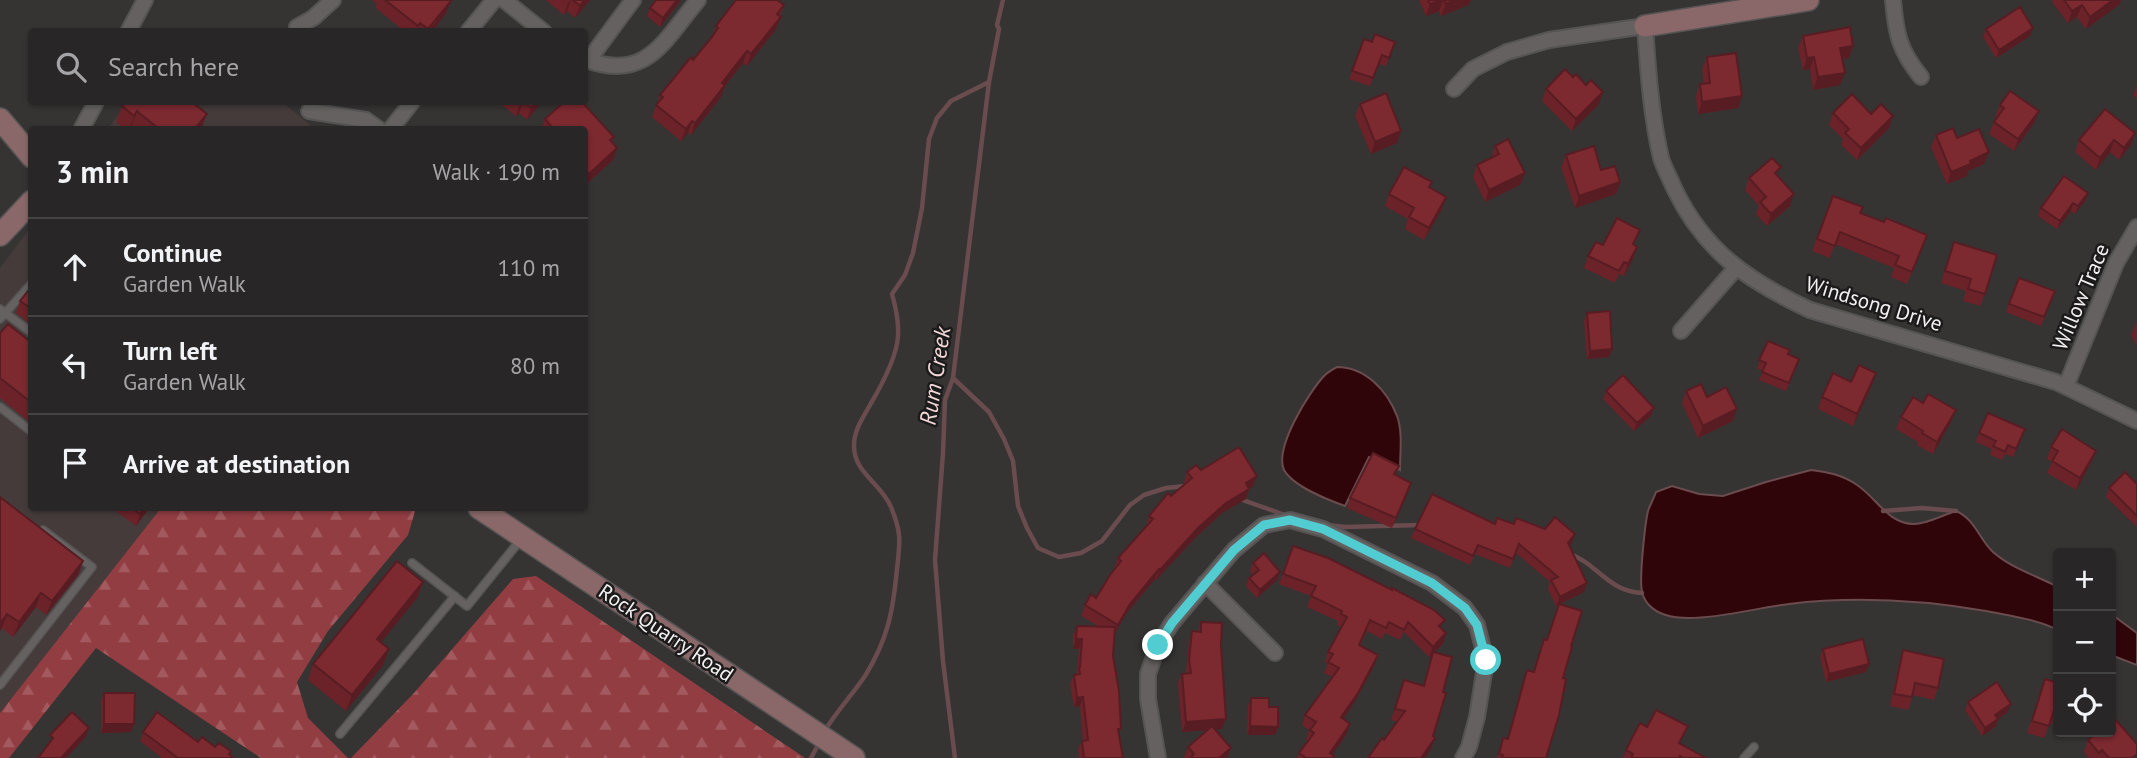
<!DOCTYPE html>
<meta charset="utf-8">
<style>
:root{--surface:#282626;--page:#343232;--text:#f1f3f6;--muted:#a5a5a7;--line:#444343}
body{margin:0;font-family:"PT Sans",sans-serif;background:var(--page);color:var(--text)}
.controls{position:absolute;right:21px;bottom:21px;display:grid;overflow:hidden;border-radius:7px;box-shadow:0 2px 5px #0004}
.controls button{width:63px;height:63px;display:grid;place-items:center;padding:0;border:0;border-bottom:2px solid var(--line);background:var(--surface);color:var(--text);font:35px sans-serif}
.stop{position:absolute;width:21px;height:21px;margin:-16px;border:5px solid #51ccd1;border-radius:50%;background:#fff}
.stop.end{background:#51ccd1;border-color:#fff;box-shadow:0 2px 7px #0008}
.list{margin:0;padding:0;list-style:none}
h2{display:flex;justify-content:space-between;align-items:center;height:91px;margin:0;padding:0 28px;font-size:30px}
h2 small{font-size:23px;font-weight:400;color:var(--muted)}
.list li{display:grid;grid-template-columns:46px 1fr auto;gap:21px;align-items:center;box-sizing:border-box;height:98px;padding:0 28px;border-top:2px solid var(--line)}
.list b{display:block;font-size:26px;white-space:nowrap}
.list p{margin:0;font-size:23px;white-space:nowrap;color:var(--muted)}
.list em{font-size:23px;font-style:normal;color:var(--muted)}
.icon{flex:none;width:38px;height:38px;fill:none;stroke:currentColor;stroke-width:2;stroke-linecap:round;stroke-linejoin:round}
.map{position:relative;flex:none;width:2137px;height:758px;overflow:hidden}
.search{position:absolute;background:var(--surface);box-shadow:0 2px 5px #0004;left:28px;top:28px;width:560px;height:77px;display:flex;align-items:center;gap:18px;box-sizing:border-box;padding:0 24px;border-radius:7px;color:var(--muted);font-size:26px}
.panel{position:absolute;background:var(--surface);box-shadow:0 2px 5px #0004;left:28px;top:126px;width:560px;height:385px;border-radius:7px}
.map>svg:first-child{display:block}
</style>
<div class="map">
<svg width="2137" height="758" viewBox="0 0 2137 758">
<defs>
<pattern id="forest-firs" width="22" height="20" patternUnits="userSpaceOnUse" patternTransform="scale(1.75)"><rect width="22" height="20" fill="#923d42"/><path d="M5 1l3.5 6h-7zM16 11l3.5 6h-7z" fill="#a25a5e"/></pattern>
</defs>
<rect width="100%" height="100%" fill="#363333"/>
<path fill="#453b3b" d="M128,102H282L314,128L313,130H107Z
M31,227L32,508H161L0,713V268Z"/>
<path fill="url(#forest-firs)" d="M161,508H416L408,535L328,631L297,682L308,718L348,758H261L96,648L9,758H0V713Z
M536,576L805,758H351L414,693L513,579Z"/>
<path fill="#30050a" stroke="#6a4c4f" stroke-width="2" d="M1337,367C1365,367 1387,390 1397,416C1403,432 1400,453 1400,470L1369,457L1345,506C1328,500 1293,486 1284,470C1274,448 1309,392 1324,376C1328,372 1332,370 1337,367Z
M1811,470C1828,472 1843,475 1857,485C1877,498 1888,524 1914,524C1927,524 1943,515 1956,511C1975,519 1979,539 1993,552C2011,568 2037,576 2058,587V630C2036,619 2011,616 1986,611C1921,600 1855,596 1789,604C1756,608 1722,618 1689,618C1675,618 1659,616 1649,605C1646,602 1642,595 1642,591C1639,579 1645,524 1648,511C1650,505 1654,498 1656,492L1672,486L1699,494L1723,496L1766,482Z
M2111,614L2137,633V665L2111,655Z"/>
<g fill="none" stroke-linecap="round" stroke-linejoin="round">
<path stroke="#6a4c4f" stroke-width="4.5" d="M953,378L989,412L1004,439L1013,461L1018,506L1027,528L1038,548L1059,557L1081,553L1102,541L1130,505L1144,495L1166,488L1185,486
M1237,498L1285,515
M1883,511L1922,508L1956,511
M1328,525L1345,527L1420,525
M1569,553C1577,557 1587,562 1593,568C1609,581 1620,592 1642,593
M824,732C836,712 852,695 865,676C888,639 893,611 897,569C900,541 902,534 891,507C881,483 853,472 854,445C854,430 863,418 870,405C880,388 897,356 898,336C899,321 896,308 892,294L905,275L913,253L922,208L929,139L937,118L951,101L989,82
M811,758L819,743
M955,758L943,661L935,560L943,453L945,400L953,378L989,82L999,29L997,25L1003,0"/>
<g stroke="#555353" stroke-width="10">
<path id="lane" d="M0,309L32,333
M0,319L32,283
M0,407L32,432
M412,563L467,606L522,538
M0,685L92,567L43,530
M340,734L455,596
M1744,758L1754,747"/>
</g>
<g stroke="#555353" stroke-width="18">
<path id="street" d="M504,0L544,32
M1893,0C1896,34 1899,50 1921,77
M297,27L313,18L333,0
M128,32L145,0
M468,32L494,0
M584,59C646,83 664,41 698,0
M588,61L633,0
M1454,89L1473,69L1507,52L1549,40L1645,26C1648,70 1651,115 1661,158C1664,168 1670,178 1674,188C1704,251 1748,281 1810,310L2056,382L2137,421
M309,111L366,120L380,130
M81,130L96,102
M390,130L412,102
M1681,331L1736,268
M2066,386L2116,263L2137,227
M1205,583L1275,653
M1158,758L1148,699V674L1158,645L1172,623L1234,550L1264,525L1290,520L1323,529L1432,583L1465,608L1477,625L1486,660L1477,717L1469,747L1463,758"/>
</g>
<g stroke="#555353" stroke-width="24">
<path id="secondary" d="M1645,26L1808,0
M0,119L32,157
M0,235L32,201
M479,508L854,758"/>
</g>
<use href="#lane" stroke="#656161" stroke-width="7"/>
<use href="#street" stroke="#656161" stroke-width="14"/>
<use href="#secondary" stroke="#8a6869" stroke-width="21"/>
</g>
<path fill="#6b2329" d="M372,0H449L451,1L446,13L432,32H405L376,8L377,4Z
M546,0H590L575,18L567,11L564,15Z
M656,0H681L660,27L647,16L650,8Z
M1419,0H1471L1468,5L1441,16L1439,11L1426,16Z
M2053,0H2121L2120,4L2086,29L2077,17L2068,23L2052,2Z
M784,5L776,29L747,66L743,63L725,86L721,97L691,135L688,133L681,141L652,117L660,95L693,60L712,37L716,26Z
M2033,28L2030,36L1996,58L1983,37L1986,29Z
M1803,36L1853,46L1849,58L1842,59L1840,85L1813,90L1810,69L1803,70L1798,48Z
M1364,39L1372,42H1395L1386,66L1379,64L1370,86L1349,79Z
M1707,57L1742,96L1738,108L1698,114L1696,96L1700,84H1704L1702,69Z
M1573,77L1599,104L1572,131L1542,101L1546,89Z
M2137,85V99L2133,95Z
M498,102H542L527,120L519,113L516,116Z
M564,102H579L580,103L582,102L614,137L612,143L617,148L613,160L584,186V130H541L545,119Z
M1360,104L1401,131L1397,143L1371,154L1355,116Z
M2000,105L2039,111L2034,123L2014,151L1989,134L1994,122L1997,118L1995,117Z
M122,106L201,129L134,130L131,127L130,130H126L116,122Z
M2105,109L2131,145L2119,160L2110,152L2096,170L2075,152L2079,140Z
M1833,113L1871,114L1893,116L1889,128L1857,160L1841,145L1843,139L1829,125Z
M1936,135L1957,138L1984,164L1968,171L1967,176L1947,184L1931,147Z
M1495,146L1525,173L1520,185L1485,202L1473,177L1477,165L1491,158Z
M1566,155L1601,170L1620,182L1616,194L1575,208L1561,167Z
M1778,176L1790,206L1767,226L1756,214L1759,206L1745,190L1749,178Z
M1432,182L1430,187L1442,209L1424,240L1405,229L1408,219L1385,206L1389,194Z
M2088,193L2085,201L2075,214L2071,211L2057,229L2038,216L2041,208Z
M1833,196L1860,213L1884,222L1927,235L1907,284L1891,277L1894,268L1835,244L1830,258L1812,251Z
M1954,242L1985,294L1980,306L1963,301L1966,291L1941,283Z
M1603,245H1634L1637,247L1633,259L1624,276L1619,274L1615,283L1584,268L1588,256Z
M2019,278L2055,291L2041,326L2006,312Z
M32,286V325L16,313L20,301Z
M1587,313L1612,349L1609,357L1587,359L1584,321Z
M2136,323H2137V346L2131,335Z
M0,333L32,343V424L0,398Z
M1768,341L1788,354L1796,367L1786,391L1759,380L1763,371L1757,368Z
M1876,373L1872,385L1853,426L1818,409L1822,397L1851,382Z
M1606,391L1651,416L1634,431L1603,399Z
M1686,391L1707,397L1733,421L1698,438L1682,403Z
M1901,417L1951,422L1933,454L1917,445L1918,442L1896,429Z
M1979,433L2022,437L2013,457L2005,454L2002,460L1990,455L1992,449L1976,442Z
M2051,447L2096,451L2091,463L2076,490L2047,473L2052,462L2047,459Z
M1399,466L1395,475L1411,483L1392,528L1347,508L1350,498Z
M1201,470L1257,476L1253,486L1249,489L1246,499L1222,513L1194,539L1156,580L1155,579L1126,614L1114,635L1113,656L1119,734L1123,758H1079L1078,750L1082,741H1083L1080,706L1074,707L1070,684L1074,675L1076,674L1077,671L1079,649H1073V635L1077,626L1100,627L1081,616L1085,605L1096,598L1115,569L1114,568L1118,558L1146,527L1149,516L1185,484L1184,483L1187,472Z
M2137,484V527L2106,497L2109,488Z
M0,497L83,561L78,575L46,615L36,607L13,637L2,628Z
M112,508H149L147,511L136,526Z
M1495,524H1514L1572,543L1569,546L1587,583L1584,592L1560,604L1571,646L1546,758H1497L1503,738L1507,739L1527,670L1534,672L1544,639L1547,640L1559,605L1556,606L1548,589L1550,582L1516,553L1510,568L1475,554L1470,565L1411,538L1415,529Z
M1293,546L1442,629L1443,644L1435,652L1433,736L1435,738L1431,749L1384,740L1398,722L1391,720L1404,680L1423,686L1432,655L1429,657L1404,632L1400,640L1385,633L1382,639L1367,631L1360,646L1378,655L1374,666L1354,703L1343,719L1350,724L1346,735L1332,755L1333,758H1297L1299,753L1308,741L1306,740L1309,730L1302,725L1305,715L1333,677L1324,673L1328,664L1325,662L1328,652L1342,627L1337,625L1338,621L1307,607L1311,596L1279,584Z
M1253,563L1280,572L1277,580L1257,598L1246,586L1249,578L1253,575L1250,571Z
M423,582L417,598L381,642L389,649L383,665L346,711L308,680L313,664Z
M1201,622L1221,646L1222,729H1215L1227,758H1185L1184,757L1188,747L1208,730L1182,732L1178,683L1182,674L1186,673L1189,641L1192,631H1198Z
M1823,649L1869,664L1866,672L1826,682L1820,657Z
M1903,650L1938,688L1934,700L1913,695L1908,710L1890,706L1899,663Z
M2045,679L2058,683V725L2050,723L2044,738L2027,733Z
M104,693L134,724L131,732L101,733V701Z
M1251,698L1269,707L1275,735H1247L1248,706Z
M1968,702L2008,712L1998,719L1995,727L1982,736L1965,710Z
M143,732L198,742L231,751L229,754L234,758H162L140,741Z
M2088,740L2137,758H2089L2084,752Z
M1681,744L1706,758H1623L1626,750Z"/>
<path fill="#571d22" d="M571,0L567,11L564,15L568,3Z
M584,0H590L575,18L580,6Z
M677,0H681L660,27L663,18Z
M1441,0H1443L1439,11L1426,16L1430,4Z
M1455,0H1471L1468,5L1441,16L1446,4Z
M2113,0H2121L2120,4L2086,29L2090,17Z
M451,1L446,13L432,32H428Z
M2082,5L2077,17L2068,23L2072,11Z
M781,17L776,29L747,66L751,54Z
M2033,28L2030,36L1996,58L1999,50Z
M1853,46L1849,58L1836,60L1840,48Z
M747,51L743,63L725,86L721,97L691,135L695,123L722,83Z
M1814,57L1810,69L1803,70L1807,58Z
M1845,73L1840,85L1813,90L1818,77Z
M1603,92L1599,104L1572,131L1576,119Z
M1742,96L1738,108L1698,114L1702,102Z
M523,102L519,113L516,116L520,104Z
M536,102H542L527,120L531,108Z
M137,111L131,127L129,130L134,116Z
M2039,111L2034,123L2014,151L2018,139Z
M207,114L201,129L194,130Z
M1893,116L1889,128L1857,160L1861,148Z
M692,121L688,133L681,141L686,129Z
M1401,131L1397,143L1371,154L1375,142Z
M2135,133L2131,145L2119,160L2124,148Z
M2114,140L2110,152L2096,170L2100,158Z
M617,148L613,160L584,186L589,174Z
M1989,152L1984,164L1968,171L1967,176L1947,184L1951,172L1970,161Z
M1525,173L1520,185L1485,202L1489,190Z
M1620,182L1616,194L1575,208L1579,196Z
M2088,193L2085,201L2075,214L2078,206Z
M1794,194L1790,206L1767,226L1771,214Z
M1446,197L1442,209L1424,240L1429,228Z
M2073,203L2071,211L2057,229L2060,221Z
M1637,247L1633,259L1624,276L1628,264Z
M1612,349L1609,357L1587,359L1590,351Z
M1876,373L1872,385L1853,426L1857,414Z
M1654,408L1651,416L1634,431L1637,423Z
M1737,409L1733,421L1698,438L1703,426Z
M1956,410L1951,422L1933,454L1937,442Z
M2096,451L2091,463L2076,490L2080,478Z
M1257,476L1253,486L1249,489L1246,499L1222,513L1194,539L1156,580L1160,570L1198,528L1246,483Z
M1411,483L1408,493L1392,528L1396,518Z
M145,508H149L147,511L136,526L140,514Z
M1575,534L1572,543L1564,552L1568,543Z
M83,561L78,575L46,615L52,601Z
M1159,569L1155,579L1126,614L1114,635L1118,625L1130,604Z
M1280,572L1277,580L1257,598L1260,590Z
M423,582L417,598L371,655L377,639Z
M1587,583L1584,592L1556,606L1560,597Z
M41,593L36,607L13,637L19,622Z
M7,614L2,628L0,631V624Z
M1446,633L1443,644L1429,657L1433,647Z
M1076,639H1082L1079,649H1073Z
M389,649L383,665L346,711L352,695Z
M1378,655L1374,666L1354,703L1337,728L1341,717Z
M1869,664L1866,672L1826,682L1829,674Z
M1083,697L1080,706L1074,707L1077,698Z
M2011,704L2008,712L1992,723L1995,715Z
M1226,719L1222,729L1182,732L1186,722Z
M1998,719L1995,727L1982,736L1985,728Z
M104,724H134L131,732L101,733Z
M1350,724L1346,735L1330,758V753Z
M1250,726L1278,727L1275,735H1247Z
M89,728L85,738L66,758H61Z
M1435,738L1431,749L1425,758H1421Z
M1231,748L1227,758H1219Z"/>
<path fill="#7c2930" stroke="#571d22" stroke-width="2" d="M385,0H449L451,1L428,29L420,23L418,26Z
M573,0H584L580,6Z
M656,0H677L663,18L650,8Z
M736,0H777L784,5L777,14L781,17L751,54L747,51L722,83L725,85L695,123L692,121L686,129L656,105L663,97L660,95L691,57L693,60L712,37L718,28L716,26Z
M1428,0H1441L1430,4Z
M1444,0H1455L1446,4Z
M2064,0H2113L2090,17L2082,5L2072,11Z
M2020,7L2033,28L1999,50L1986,29Z
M1850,27L1853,46L1840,48L1845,73L1818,77L1814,57L1807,58L1803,36Z
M1375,34L1395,42L1389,58L1382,55L1373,78L1352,71L1364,39L1372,42Z
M1736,53L1742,96L1702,102L1700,84L1710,83L1707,57Z
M1565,69L1573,77L1576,74L1586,85L1591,80L1603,92L1576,119L1546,89Z
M2010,91L2039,111L2018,139L1994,122L2004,108L2000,105Z
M1386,93L1401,131L1375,142L1360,104Z
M1852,94L1871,114L1881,104L1893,116L1861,148L1845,133L1849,129L1833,113Z
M126,102H192L207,114L194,130H160L137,111L134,116L122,106Z
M524,102H536L531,108Z
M564,102H579L580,103L582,102L614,137L610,140L617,148L589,174L584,169V130H550L552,127L545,119Z
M2105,109L2135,133L2124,148L2114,140L2100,158L2079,140Z
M1953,128L1957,138L1979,129L1989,152L1970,161L1971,164L1951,172L1936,135Z
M1508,139L1525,173L1489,190L1477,165L1499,154L1495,146Z
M1594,146L1601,170L1615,166L1620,182L1579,196L1566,155Z
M1772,158L1781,167L1775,173L1794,194L1771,214L1760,202L1766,197L1749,178Z
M1404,167L1432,182L1429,187L1446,197L1429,228L1409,217L1414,208L1389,194Z
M2064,176L2088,193L2078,206L2073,203L2060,221L2041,208Z
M1833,196L1863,207L1860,213L1884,222L1886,218L1927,235L1912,272L1895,265L1899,256L1840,232L1835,246L1817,239Z
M1617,218L1640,230L1633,244L1637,247L1628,264L1624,262L1619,271L1588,256L1596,242L1603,245Z
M1954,242L1997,255L1985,294L1968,289L1971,279L1945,271Z
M2019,278L2055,291L2044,317L2009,304Z
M32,286V309L20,301Z
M1610,311L1612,349L1590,351L1587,313Z
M8,324L32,343V403L0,378V333Z
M1768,341L1790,350L1788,354L1799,359L1789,383L1762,372L1766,363L1759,360Z
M1859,365L1876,373L1857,414L1822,397L1833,373L1851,382Z
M1623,375L1654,408L1637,423L1606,391Z
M1701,384L1707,397L1726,387L1737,409L1703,426L1686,391Z
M1928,394L1956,410L1937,442L1922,433L1923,431L1901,417L1913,397L1923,403Z
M1988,413L2025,429L2016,449L2008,445L2005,452L1993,446L1996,441L1979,433Z
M2062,429L2096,451L2080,478L2052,461L2058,451L2051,447Z
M1239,447L1257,476L1246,483L1249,489L1226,503L1198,528L1160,570L1159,569L1130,604L1118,625L1085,605L1091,594L1096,598L1110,575L1121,561L1118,558L1153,519L1149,516L1168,493L1171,496L1192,478L1187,472L1196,465L1201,470Z
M1373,453L1399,466L1394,474L1411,483L1396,518L1350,498Z
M2125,472L2137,484V516L2109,488Z
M1432,494L1495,524L1497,518L1514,524L1516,518L1545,529L1555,517L1575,534L1568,543L1587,583L1560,597L1551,580L1558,577L1519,544L1513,559L1478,545L1473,556L1415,529Z
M0,497L83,561L52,601L41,593L19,622L7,614L0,624Z
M131,508H145L140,514Z
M1293,546L1328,558L1392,590V588L1434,610L1445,620L1439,626L1446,633L1433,647L1408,622L1404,630L1389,622L1386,628L1370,620L1359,645L1378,655L1358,693L1341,717L1350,724L1330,753L1334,756L1333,758H1306L1299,753L1314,733L1310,730L1316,722L1305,715L1339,668L1328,662L1333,654L1328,652L1347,617L1341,614L1342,611L1311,596L1316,586L1283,574Z
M1264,553L1280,572L1260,590L1249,578L1259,570L1253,563Z
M397,561L423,582L377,639L389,649L352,695L313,664Z
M1559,604L1582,611L1571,646L1572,647L1563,678L1566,679L1559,715L1546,758H1502L1503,755L1499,754L1503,738L1508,739L1527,670L1534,672L1544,639L1547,640Z
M1201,622L1222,623L1221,646L1226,719L1186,722L1182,674L1191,673L1189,660L1192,631L1201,632Z
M1077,626L1115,627L1113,656L1119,691L1121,729H1118L1123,758H1084L1082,741L1088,740L1083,697L1077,698L1074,675L1080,674L1079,668L1080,667L1082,639H1076Z
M1863,639L1869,664L1829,674L1823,649Z
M1903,650L1944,659L1938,688L1915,683L1912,697L1894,694Z
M1433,652L1452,657L1443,692L1446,693L1433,736L1435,738L1421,758H1368L1382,738L1384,740L1405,711L1395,709L1404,680L1424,686Z
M2045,679L2058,683V712L2054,710L2049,726L2032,721Z
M1997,682L2011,704L1995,715L1998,719L1985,728L1968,702Z
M104,693H135L134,724H104Z
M1251,698H1269V707H1278V727L1250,726Z
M1656,710L1688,726L1679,743L1706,758H1683L1680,756L1679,758H1631L1633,754L1626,750L1633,736L1640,723L1647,727Z
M72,712L89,728L61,758H38L53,738L50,735Z
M157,712L198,742L202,737L215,747L219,743L231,751L229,754L234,758H178L143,732Z
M2114,718L2137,744V754L2132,758H2109L2102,750L2099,753L2088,740L2098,732H2111V720Z
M1212,726L1231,748L1219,758H1190L1194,754L1188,747Z"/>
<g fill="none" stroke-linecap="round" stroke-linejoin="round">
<path stroke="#51ccd1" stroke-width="9" d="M1158,645L1172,623L1234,550L1264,525L1290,520L1323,529L1432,583L1465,608L1477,625L1486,660"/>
</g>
<g text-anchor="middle" stroke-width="5" stroke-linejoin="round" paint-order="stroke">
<g font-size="21" fill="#f3f1f1" stroke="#1c1b1b">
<text transform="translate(2081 297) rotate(-67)" y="7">Willow Trace</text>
<text transform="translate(1874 304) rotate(17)" y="7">Windsong Drive</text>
<text transform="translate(666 633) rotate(34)" y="7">Rock Quarry Road</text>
</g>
<g font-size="23" font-style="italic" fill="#f4d9d9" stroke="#1c1b1b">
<text transform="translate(935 376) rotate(-81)" y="8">Rum Creek</text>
</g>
</g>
</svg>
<div class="controls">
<button>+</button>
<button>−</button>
<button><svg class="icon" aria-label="locate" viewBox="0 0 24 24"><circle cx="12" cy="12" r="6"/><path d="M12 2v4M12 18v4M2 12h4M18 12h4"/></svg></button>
</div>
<div class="stop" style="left:1486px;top:660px"></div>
<div class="stop end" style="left:1158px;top:645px"></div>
<div class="search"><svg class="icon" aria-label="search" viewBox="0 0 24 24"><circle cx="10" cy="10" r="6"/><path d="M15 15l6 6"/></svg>Search here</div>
<section class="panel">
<h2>3 min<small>Walk · 190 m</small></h2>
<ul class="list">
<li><svg class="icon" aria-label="ahead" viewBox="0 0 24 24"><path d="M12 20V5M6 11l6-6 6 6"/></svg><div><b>Continue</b><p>Garden Walk</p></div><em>110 m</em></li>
<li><svg class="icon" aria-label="left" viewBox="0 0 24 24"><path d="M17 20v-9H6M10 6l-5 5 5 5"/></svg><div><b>Turn left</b><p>Garden Walk</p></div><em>80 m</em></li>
<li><svg class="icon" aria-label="arrive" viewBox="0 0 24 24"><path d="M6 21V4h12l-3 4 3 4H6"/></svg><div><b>Arrive at destination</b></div></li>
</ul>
</section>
</div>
